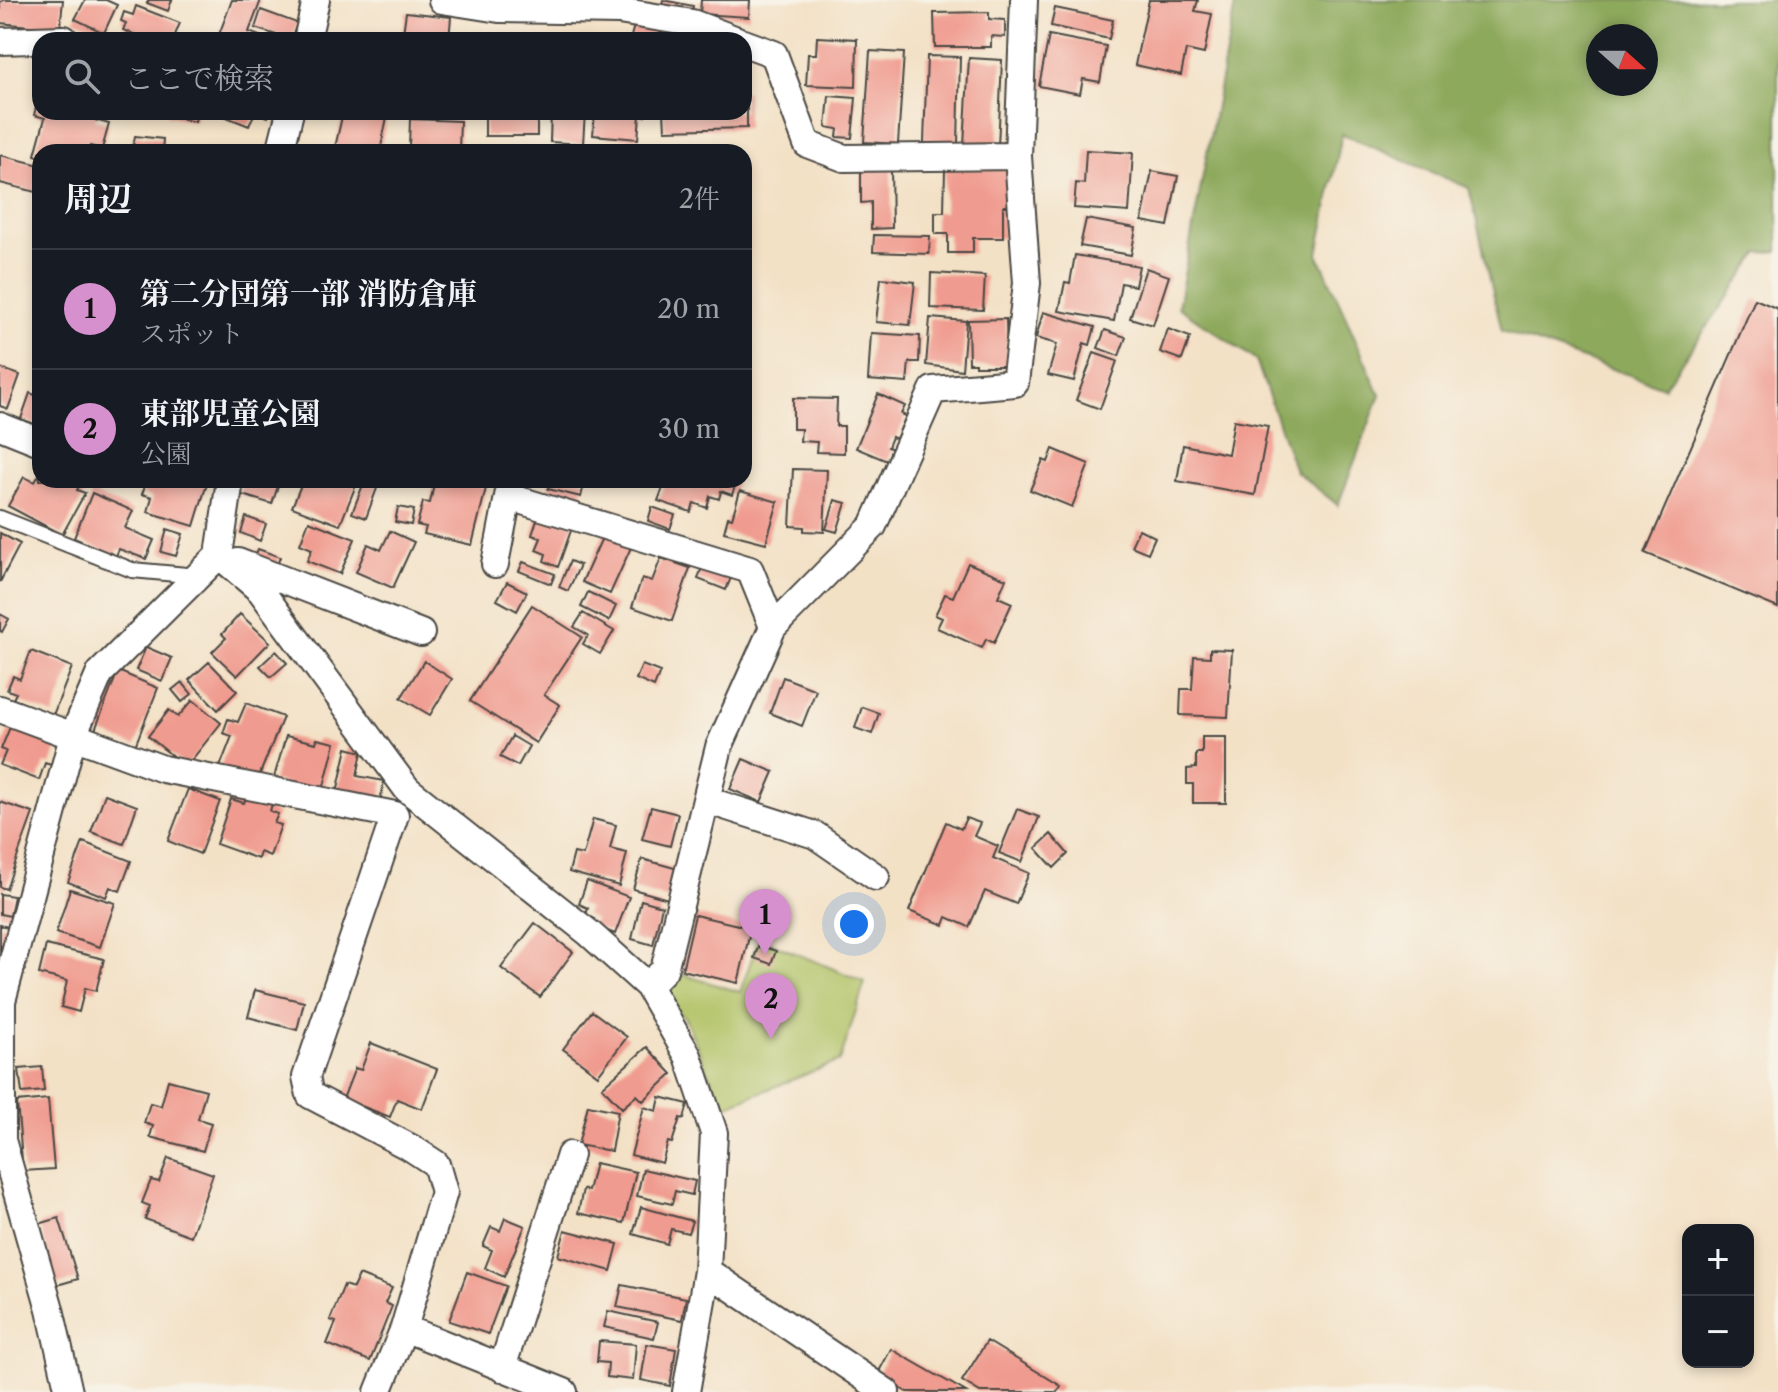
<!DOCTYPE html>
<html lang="ja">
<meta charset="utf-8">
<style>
:root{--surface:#171b24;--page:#242831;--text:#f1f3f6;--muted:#9ea1a6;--line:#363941;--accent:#d690ce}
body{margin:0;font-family:"Libre Caslon Text","Noto Serif JP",serif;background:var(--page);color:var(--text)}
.controls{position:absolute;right:24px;bottom:24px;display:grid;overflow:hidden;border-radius:16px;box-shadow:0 4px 12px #0003}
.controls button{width:72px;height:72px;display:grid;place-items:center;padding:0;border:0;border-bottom:2px solid var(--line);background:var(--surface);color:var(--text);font:40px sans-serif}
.compass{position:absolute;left:1586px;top:24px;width:72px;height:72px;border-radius:50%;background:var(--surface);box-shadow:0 4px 12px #0003;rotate:111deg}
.you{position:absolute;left:854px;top:924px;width:28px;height:28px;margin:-20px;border:6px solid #fff;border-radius:50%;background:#1a73e8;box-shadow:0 0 0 12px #1a73e833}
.badge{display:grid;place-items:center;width:52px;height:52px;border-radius:50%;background:var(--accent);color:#111;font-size:26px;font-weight:700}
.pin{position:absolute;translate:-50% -66px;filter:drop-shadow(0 2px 4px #0008)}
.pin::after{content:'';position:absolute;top:42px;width:28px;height:24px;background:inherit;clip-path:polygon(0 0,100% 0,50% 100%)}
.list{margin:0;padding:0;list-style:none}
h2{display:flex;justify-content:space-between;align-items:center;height:104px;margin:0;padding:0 32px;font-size:34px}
h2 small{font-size:26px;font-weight:400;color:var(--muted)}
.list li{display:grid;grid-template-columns:52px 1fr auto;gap:24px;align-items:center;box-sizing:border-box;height:120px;padding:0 32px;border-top:2px solid var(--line)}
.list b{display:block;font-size:30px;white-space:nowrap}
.list p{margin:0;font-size:26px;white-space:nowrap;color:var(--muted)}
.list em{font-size:26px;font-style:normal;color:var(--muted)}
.icon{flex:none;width:44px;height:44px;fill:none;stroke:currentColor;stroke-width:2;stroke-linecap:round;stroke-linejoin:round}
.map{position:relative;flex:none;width:1778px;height:1392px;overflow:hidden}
.search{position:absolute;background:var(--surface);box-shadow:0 4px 12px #0003;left:32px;top:32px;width:720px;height:88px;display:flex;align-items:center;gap:20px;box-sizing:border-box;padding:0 28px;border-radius:24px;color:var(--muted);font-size:30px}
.panel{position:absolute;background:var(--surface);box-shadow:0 4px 12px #0003;left:32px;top:144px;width:720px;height:344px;border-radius:24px}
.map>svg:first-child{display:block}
</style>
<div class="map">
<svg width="1778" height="1392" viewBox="0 0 1778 1392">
<rect width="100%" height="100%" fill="#f7f3e8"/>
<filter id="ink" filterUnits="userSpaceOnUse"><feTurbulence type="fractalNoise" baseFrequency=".0125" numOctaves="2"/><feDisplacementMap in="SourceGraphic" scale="16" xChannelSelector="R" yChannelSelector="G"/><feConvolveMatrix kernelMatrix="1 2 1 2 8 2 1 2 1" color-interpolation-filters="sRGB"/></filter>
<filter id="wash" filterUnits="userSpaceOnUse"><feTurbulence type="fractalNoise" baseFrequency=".006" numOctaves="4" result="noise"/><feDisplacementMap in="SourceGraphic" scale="32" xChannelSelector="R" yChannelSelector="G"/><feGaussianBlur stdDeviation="1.8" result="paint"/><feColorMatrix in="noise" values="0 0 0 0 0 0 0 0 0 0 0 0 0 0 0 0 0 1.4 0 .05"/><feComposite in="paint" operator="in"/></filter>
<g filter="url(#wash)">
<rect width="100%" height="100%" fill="#f3e1c6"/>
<path fill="#b2c367" stroke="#6e7749" stroke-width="2" d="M759,938L865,982L840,1061L723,1107L684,1016L660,1005L671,971L740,992Z"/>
<path fill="#8da95c" stroke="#5c6a44" stroke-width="2" fill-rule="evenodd" d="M1236,0H1778V251L1759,253L1664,387L1502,331L1469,188L1342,134L1318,254L1380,395L1338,505L1295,471L1256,360L1178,307ZM1598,36H1646V84H1598Z"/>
<g id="blocks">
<path fill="#f09b8f" d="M4,0H63L60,29L0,23V2Z
M85,0H106L117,5L104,33L75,19Z
M149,0H172L168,11L147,3Z
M232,0H261L249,32L270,40H217Z
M663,0L693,6L691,16L661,9Z
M701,0H750L749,17L700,14Z
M1149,0H1198L1195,11L1212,14L1204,54L1186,50L1181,75L1135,65Z
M136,6L180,23L173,40H149L123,30L126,23L121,21L124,12L133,15Z
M1055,8L1113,20L1109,39L1051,26Z
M261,10L297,23L291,40L255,28Z
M406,12L451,17L449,40H402Z
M989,12V19L1005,20V37L991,36V47H935L934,13Z
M635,22L674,34L672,40H630Z
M1049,35L1106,46L1100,82L1083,79L1080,94L1039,86Z
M817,37L857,39L856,87L806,85L808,54H816Z
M870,51L904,53L898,144L864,142Z
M927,56L960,57L958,144L924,143Z
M969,58L1002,60L998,147L964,145Z
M744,92H747V128L665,130L664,112H744Z
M39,95L40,112H97L95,120L109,124L102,149L90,146L89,152H40V157L35,155L45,118L34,115Z
M829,96L856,98L852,138L837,137L838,129L826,127Z
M168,112H197L195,122L167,115Z
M214,112H270L268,117L255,112L249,126Z
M343,112H388L380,152H334Z
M485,112H532V115H537V136H485Z
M551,112H585L583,144L550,142Z
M595,112H645V116L640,115L638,139L593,135Z
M410,119L460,121L459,152L409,148Z
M135,136L163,139L162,152H132Z
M1086,150L1133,153L1129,212L1074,208L1076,183L1084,184Z
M0,155L40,165V193L0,183Z
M891,168L892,228L871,229V202L861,203V169Z
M945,169H1010V206H1003V238H973V253H948V234H935V212H944Z
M1152,171L1178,176L1168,226L1142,221Z
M1086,219L1136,228L1131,255L1080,246Z
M874,235L930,236L929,254L873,252Z
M1075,255L1139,266L1135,286L1121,283L1114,321L1059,311L1065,282L1070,283Z
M1146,268L1169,276L1153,325L1130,318Z
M931,273L985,276L983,310L930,308Z
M881,278L915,282L910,325L876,322Z
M1755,299L1778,309V608L1645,553Z
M1043,312L1095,327L1090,345L1084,343L1074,381L1048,375L1057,344L1036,338Z
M930,318L966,321L962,370L926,365Z
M1006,319L1007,366H975V363H969L968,320Z
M1168,329L1190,337L1182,360L1160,352Z
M1105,330L1126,337L1119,356L1098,348Z
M871,333L920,336L919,362H909L907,383L868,380Z
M1094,353L1117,361L1100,409L1076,400Z
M0,368L20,375L8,409L0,406Z
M30,393L40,397V426L21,419Z
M878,394L905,406L901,414L906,416L896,439L892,437L888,447L892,449L887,461L856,448Z
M793,398L837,399L836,426H844V453L816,452L817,442L800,441L801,429H793Z
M1234,420L1268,426L1255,495L1177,481L1183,445L1228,454Z
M1053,449L1089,464L1072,507L1030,490L1043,460L1048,462Z
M793,469L827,470L824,532L804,531V527L790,526Z
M40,473V480H83L77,490L85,493L62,535L8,506L24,477L35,482Z
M160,480H208L194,526L148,512L152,497L142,494L147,481L159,484Z
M243,480H280L272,504L239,494Z
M303,480H358L340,525L292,507Z
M365,480H380L366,518L352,513Z
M435,480H453L486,488L472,545L424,534L426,527L417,525L423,502L430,503Z
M550,480H585L581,497L548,489Z
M666,480H737L732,495L721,491L719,499L710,496L707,508L694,503L691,512L658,501Z
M740,491L778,502L766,543L724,532L728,517L732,518Z
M92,493L133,511L125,528L154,540L146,559L119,549L116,556L74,538Z
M835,500L846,503L837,532L826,529Z
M398,507L414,510L411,525L395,522Z
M652,507L675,515L670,529L648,521Z
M539,514L573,525L558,567L544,561L546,554L536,550L541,538L532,535Z
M246,517L266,524L260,541L241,533Z
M309,521L355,539L340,574L307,561L312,549L300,544Z
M167,529L183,534L176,556L161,552Z
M1139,529L1155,537L1148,553L1131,546Z
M390,531L414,542L393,588L356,572L368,544L381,550Z
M605,531L633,543L610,594L582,582Z
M0,533L20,544L0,582Z
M258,549L280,557L275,571L253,562Z
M661,558L690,568L672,621L632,607L642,578L652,581Z
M570,561L580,565L568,591L559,587Z
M523,562L555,574L551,584L519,571Z
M968,563L1006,579L998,597L1012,603L994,643L986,639L982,648L937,628L942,618L935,615L945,594L953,597Z
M703,564L732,575L726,590L698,579Z
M507,582L527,592L517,611L497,600Z
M588,592L616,606L609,621L581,607Z
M532,605L582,637L544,695L560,705L536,743L470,701Z
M583,613L614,631L600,654L583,644L588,635L574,627Z
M0,614L9,619L2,632L0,631Z
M240,614L270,642L237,676L212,652L226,638L222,634Z
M146,647L172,658L162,681L136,670Z
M1210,649L1232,650L1228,717L1180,715L1181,689H1192L1194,656L1210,657Z
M31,651L72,667L53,715L13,699L16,693L7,690L13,676L20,679Z
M276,651L287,663L271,677L260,666Z
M424,661L452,679L430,715L401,698Z
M209,662L237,691L218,710L189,680Z
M642,665L660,672L654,687L636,679Z
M118,671L158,688L135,746L95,730Z
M783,677L816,690L802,726L770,713Z
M182,682L192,694L182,702L172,690Z
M193,700L221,723L186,767L148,736L169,710L178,717Z
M246,703L283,717L257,781L220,767L232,736L223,733L228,719L238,722Z
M862,707L879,713L872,734L855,728Z
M10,727L58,745L51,765L45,763L39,780L0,765L6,751L1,749Z
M286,736L316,743L317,739L335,743L322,794L273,781Z
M512,736L529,746L518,766L500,757Z
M1202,737H1226V803H1193V784H1187V769L1196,768V753H1202Z
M347,748L362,752L357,776L384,781L379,807L336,797Z
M743,759L774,772L761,802L730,789Z
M188,789L220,801L200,854L168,841Z
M105,794L137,806L124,844L91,832Z
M247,795L272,804L270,811L278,814L274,823L281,825L270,856L260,852L258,859L216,844L231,799L244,803Z
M0,802L33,813L6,889L0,887Z
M651,807L678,814L670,846L642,839Z
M1017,809L1039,817L1022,862L999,853Z
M966,818L980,823L974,836L998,846L993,858L1029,873L1016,904L985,891L969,927L947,917L944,925L909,911L946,822L961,829Z
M593,819L616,825L610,849L627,853L619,886L569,872L574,853L583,855Z
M1051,834L1068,854L1054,868L1036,848Z
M83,842L131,861L120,891L110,887L106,897L68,882Z
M642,859L678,869L668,899L633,889Z
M587,881L629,897L615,934L592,925L595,919L586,915L588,908L579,904Z
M70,889L115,903L100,947L56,933Z
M0,894L14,896L10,916L0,914Z
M641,900L662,906L653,945L632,939Z
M695,915L751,928L738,983L682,970Z
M535,923L573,952L540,997L501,968Z
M0,925L8,927L1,952H0Z
M46,945L104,959L96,991L85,988L79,1012L61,1007L67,981L39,974Z
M759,945L776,951L771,964L754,958Z
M255,990L304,1002L297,1030L248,1017Z
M592,1011L627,1037L598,1075L563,1049Z
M371,1043L437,1069L422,1109L397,1099L390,1117L343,1099L355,1068L361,1070Z
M647,1047L672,1074L643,1101L637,1095L622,1108L602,1087Z
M42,1067L44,1091L22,1093L19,1069Z
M168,1080L206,1090L198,1119L211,1123L203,1151L150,1137L153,1126L144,1123L150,1103L161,1106Z
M660,1097L688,1104L684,1119L680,1118L672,1143L668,1142L662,1163L631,1155L644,1107L657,1111Z
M48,1099L54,1169L23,1171L17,1102Z
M588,1105L618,1111L611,1151L578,1145Z
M168,1158L213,1174L191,1236L145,1219L150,1206L142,1203L151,1180L159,1182Z
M595,1163L636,1172L624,1223L578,1213L583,1189L588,1191Z
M643,1169L695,1181L692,1195L675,1191L672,1204L637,1196Z
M641,1207L692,1221L688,1233L671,1229L667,1244L633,1234Z
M59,1218L78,1279L57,1285L39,1224Z
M505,1218L525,1226L504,1277L485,1268L492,1250L483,1246L491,1227L500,1231Z
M565,1230L618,1244L611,1271L558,1256Z
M467,1272L506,1286L488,1334L449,1321Z
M359,1275L392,1288L385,1303L392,1306L370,1361L327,1344L336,1322L330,1320L344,1285L353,1288Z
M622,1285L686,1298L682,1320L617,1307Z
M608,1311L658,1322L654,1338L604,1327Z
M599,1341L636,1344L633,1380L607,1377L608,1363L597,1362Z
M987,1341L1061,1386L1057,1392H980L962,1381Z
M647,1344L676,1349L670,1386L641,1380Z
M891,1349L966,1392H907L877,1375Z"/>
</g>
</g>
<g filter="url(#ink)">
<use href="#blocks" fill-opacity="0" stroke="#494642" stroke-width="2"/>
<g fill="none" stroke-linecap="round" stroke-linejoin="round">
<g stroke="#494642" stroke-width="18">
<path id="lane" d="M0,518L132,570L198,576"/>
</g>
<g stroke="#494642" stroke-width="30">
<path id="street" d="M442,0L499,9L619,11L692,23L737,40
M307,40L316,0
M0,41L64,39
M744,43L774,54L807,144L844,158L1018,156
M280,152L290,112
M0,426L40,442
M509,497L750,570L773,627
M219,555L261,591L407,789L589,933L648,986L688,1056L714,1133L707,1271L686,1392
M238,562L421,633
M495,564L511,481
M0,709L163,769L395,815L306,1077L310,1095L413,1149L436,1164L444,1192L404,1328L378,1392
M706,800L815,835L876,877
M648,986L664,970L719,747L773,627L873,526L933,390L1015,383L1027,283L1018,156L1024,0
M707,1271L886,1392
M404,1328L564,1392
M502,1368L570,1155
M69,1392L50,1309L2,1140V1001L73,736L100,673L219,555L230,480"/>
</g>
<use href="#lane" stroke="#fff" stroke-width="14"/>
<use href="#street" stroke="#fff" stroke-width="26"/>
</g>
</g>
</svg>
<div class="controls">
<button>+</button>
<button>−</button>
</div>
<svg class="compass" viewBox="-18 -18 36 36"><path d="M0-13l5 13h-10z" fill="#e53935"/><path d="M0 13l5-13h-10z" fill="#9ea1a6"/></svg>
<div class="you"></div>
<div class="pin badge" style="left:765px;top:955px">1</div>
<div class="pin badge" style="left:771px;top:1039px">2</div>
<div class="search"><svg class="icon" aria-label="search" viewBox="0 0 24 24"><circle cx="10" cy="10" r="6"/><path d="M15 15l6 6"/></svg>ここで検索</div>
<section class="panel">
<h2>周辺<small>2件</small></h2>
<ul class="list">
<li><span class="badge">1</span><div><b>第二分団第一部 消防倉庫</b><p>スポット</p></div><em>20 m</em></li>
<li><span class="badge">2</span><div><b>東部児童公園</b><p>公園</p></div><em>30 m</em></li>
</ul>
</section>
</div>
